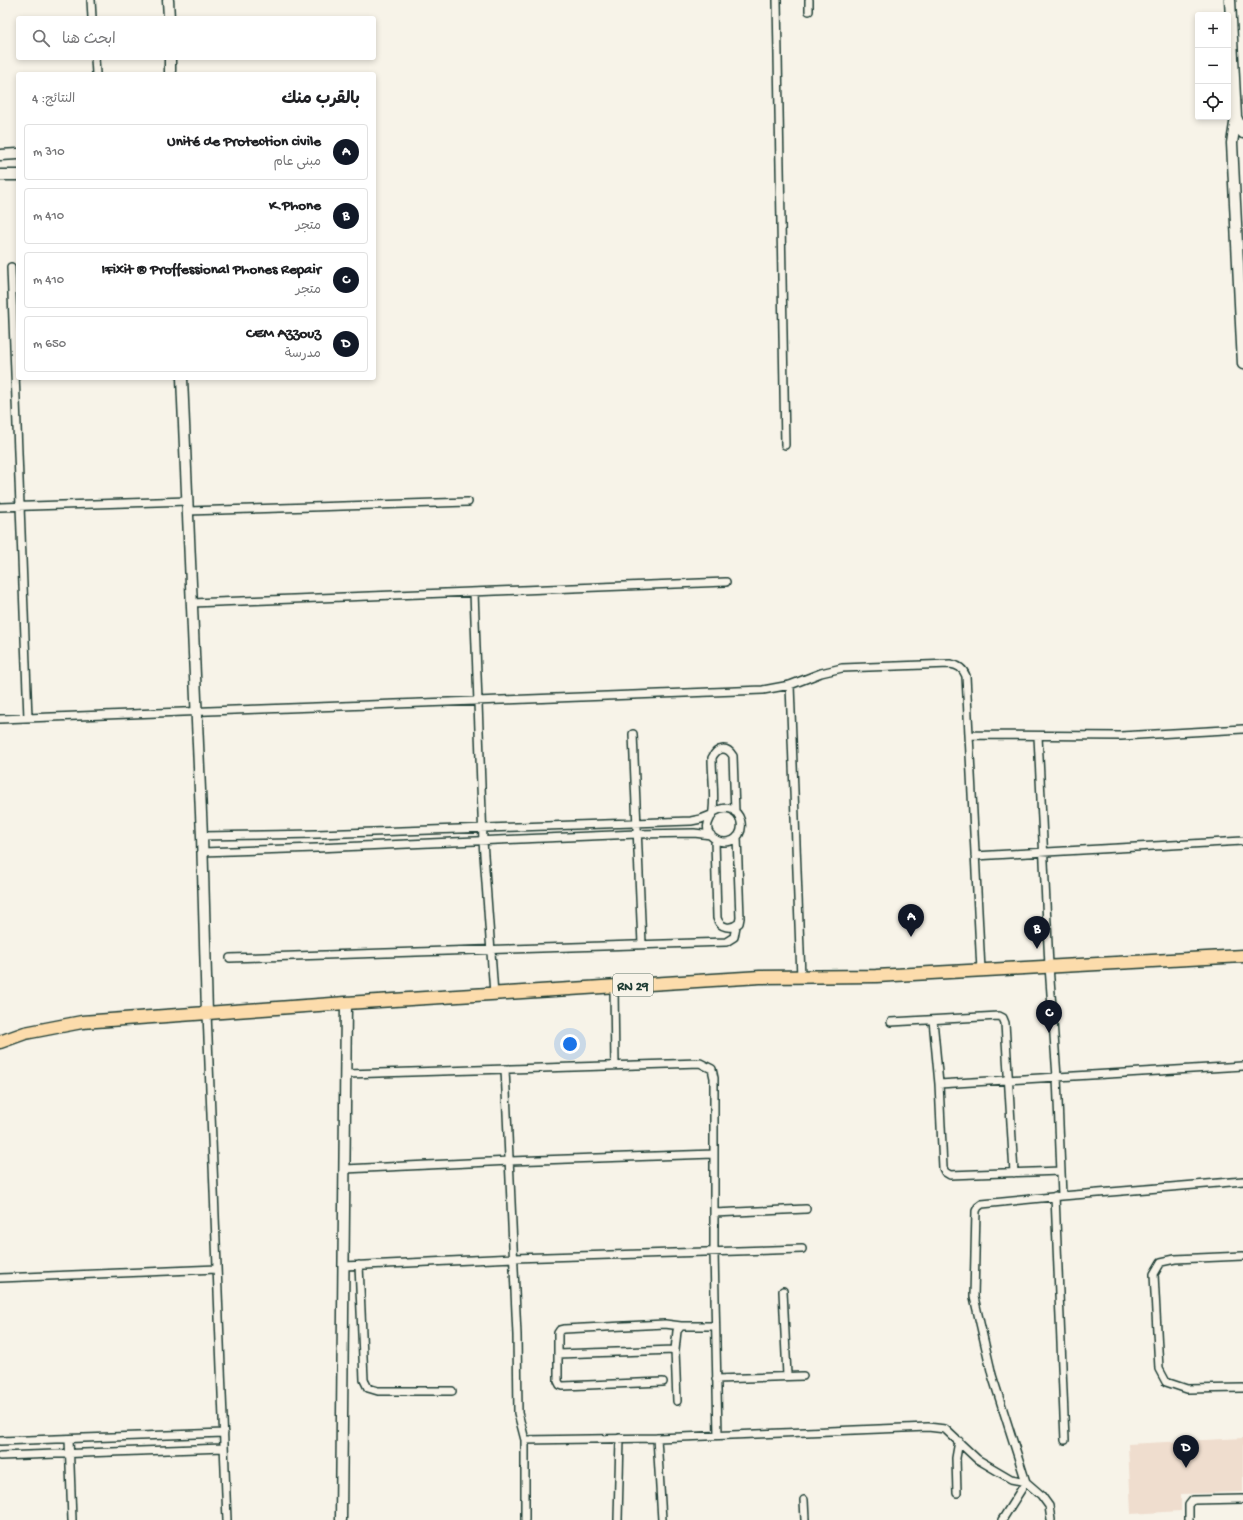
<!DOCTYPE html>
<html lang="ar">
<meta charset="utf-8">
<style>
:root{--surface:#fff;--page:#f6f6f6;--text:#202124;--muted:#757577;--line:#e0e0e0;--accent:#111827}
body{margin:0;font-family:"Gochi Hand","Playpen Sans Arabic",sans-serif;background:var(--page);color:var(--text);direction:rtl}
.controls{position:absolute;right:12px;top:12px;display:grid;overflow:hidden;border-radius:4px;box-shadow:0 2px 6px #0003}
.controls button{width:36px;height:36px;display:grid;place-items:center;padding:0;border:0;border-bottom:1px solid var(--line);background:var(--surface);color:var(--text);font:20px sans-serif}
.you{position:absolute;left:570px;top:1044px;width:14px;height:14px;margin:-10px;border:3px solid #fff;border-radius:50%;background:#1a73e8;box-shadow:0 0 0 6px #1a73e833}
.badge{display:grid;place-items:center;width:26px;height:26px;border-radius:50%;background:var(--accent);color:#fff;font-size:13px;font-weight:700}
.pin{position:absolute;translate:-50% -33px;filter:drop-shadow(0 1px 2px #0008)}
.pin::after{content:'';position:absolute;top:21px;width:14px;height:12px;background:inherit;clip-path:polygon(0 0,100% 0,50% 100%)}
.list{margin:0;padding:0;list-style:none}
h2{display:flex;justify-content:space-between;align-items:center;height:52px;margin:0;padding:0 16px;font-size:17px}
h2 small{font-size:13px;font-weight:400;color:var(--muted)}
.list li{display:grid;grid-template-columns:26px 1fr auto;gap:12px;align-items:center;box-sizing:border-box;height:56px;margin:0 8px 8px;padding:0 8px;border:1px solid var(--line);border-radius:4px}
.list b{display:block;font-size:15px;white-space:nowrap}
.list p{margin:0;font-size:13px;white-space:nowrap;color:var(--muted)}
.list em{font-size:13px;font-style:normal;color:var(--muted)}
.icon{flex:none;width:22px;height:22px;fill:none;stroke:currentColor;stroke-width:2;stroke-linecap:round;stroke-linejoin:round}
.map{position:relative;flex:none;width:1243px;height:1520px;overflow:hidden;direction:ltr}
.search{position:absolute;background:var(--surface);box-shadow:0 2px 6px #0003;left:16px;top:16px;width:360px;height:44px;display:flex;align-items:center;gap:10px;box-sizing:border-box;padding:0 14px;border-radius:4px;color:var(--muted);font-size:15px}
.panel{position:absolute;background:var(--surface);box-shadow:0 2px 6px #0003;left:16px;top:72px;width:360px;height:308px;border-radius:4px;direction:rtl}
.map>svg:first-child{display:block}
</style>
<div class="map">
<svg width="1243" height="1520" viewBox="0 0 1243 1520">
<rect width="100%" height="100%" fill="#f7f3e8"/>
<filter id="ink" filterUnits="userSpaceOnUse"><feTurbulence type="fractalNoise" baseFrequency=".025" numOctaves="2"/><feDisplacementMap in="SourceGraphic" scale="8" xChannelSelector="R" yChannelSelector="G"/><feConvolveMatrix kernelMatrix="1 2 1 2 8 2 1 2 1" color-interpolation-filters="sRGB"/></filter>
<g filter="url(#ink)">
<path fill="#efddce" d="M1243,1438V1492L1181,1494V1511L1131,1514L1128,1444Z"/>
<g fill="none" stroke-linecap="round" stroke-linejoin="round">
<g stroke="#1f3d34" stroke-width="10">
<path id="street" d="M91,0L92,18
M777,0L785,445
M809,11V0
M95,58L96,74
M11,267L28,718
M0,507L188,501
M188,511L468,502
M474,592L483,841L494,994
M192,603L726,582
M790,685L801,977
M0,719L763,690L790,685L821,673L842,668L950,664C958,665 963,668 966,676L969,735L1121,736L1243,729
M633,734L642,944
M969,735L981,970
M1038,736L1049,966L1057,1077L1062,1196L1243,1181
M714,812C742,795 753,841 725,842C720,842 715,840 711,836C702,824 713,819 713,810C715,793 712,775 712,758C717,747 727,746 733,756L735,812
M202,836L317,834L691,821L701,819L711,815
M715,839L717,918C720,928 731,930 739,923L740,918L737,837
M202,852L317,848L637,834L694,833L711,835
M975,856L1243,841
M230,958L726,942L734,937L736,926
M614,987L615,1066
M207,1013L227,1520
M933,1020L939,1084L943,1168L945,1172L950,1175L1061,1171
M891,1022L999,1016L1003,1018L1005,1023L1014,1173
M505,1069L517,1335L518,1413L525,1440V1520
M347,1074L700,1063L712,1069L714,1078V1252L718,1435
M939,1084L1243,1066
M345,1169L510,1161L714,1154
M1055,1196L1065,1440
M714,1213L806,1209
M1243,1256L1175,1259L1161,1262L1154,1274L1159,1369L1166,1382L1187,1389L1243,1388
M359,1265L364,1380L368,1388L378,1391H452
M344,1266L514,1258L802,1249
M0,1278L217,1269
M783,1291L787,1376
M558,1354L675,1350
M716,1379L803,1376
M663,1382L563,1386L560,1385L558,1381V1333L560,1330L564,1329L665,1324L681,1326
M677,1401L675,1350L677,1331L681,1326H715
M657,1438L662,1520
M69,1439L72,1520
M525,1440L657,1438L928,1427L945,1429L977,1459L1011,1479L1026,1482L1002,1520
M0,1441L224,1433
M0,1456L224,1448
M957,1493L956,1458L959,1441
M804,1500L805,1520
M618,1520L620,1438
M1051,1520L1049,1506L1041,1495L1026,1482L992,1375L974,1297L976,1211L978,1207L982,1204L1062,1196
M1189,1520V1505L1193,1500L1243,1499"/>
</g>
<g stroke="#1f3d34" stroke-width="13">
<path id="secondary" d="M168,0L169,18
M1230,0L1236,117L1232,143L1243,364
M170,58V74
M1236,117L1243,133
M0,155L18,154
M0,175H18
M182,378L202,836L207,1013
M341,1520L346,1003"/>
</g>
<g stroke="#1f3d34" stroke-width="15">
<path id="primary" d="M0,1042L25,1033L82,1022L346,1003L760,977L876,976L1243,956"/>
</g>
<use href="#street" stroke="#f7f3e8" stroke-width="7"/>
<use href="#secondary" stroke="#f7f3e8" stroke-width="10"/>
<use href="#primary" stroke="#fcdcac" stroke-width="12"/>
</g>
</g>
<g text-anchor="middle" stroke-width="3" stroke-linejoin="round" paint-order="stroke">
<rect fill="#f7f3e8" stroke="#60746a" stroke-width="1" x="613" y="974" width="40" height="22" rx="3"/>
<g font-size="13" font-weight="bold" fill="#1f3d34">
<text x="633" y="990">RN 29</text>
</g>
</g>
</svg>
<div class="controls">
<button>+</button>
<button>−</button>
<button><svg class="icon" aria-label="locate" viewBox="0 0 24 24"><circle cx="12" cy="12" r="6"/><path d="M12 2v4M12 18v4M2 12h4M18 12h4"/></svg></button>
</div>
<div class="you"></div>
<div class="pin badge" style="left:911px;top:937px">A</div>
<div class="pin badge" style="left:1037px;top:949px">B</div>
<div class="pin badge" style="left:1049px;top:1033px">C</div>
<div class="pin badge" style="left:1186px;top:1468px">D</div>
<div class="search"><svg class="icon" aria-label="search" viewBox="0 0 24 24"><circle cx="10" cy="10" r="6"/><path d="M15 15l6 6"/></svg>ابحث هنا</div>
<section class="panel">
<h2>بالقرب منك<small>النتائج: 4</small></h2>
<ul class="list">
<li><span class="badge">A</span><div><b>Unité de Protection civile</b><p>مبنى عام</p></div><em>310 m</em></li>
<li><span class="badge">B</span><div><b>K.Phone</b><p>متجر</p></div><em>410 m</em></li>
<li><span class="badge">C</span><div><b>IFixit ® Proffessional Phones Repair</b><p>متجر</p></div><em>410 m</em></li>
<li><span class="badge">D</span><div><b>CEM Azzouz</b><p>مدرسة</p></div><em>650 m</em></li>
</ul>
</section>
</div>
